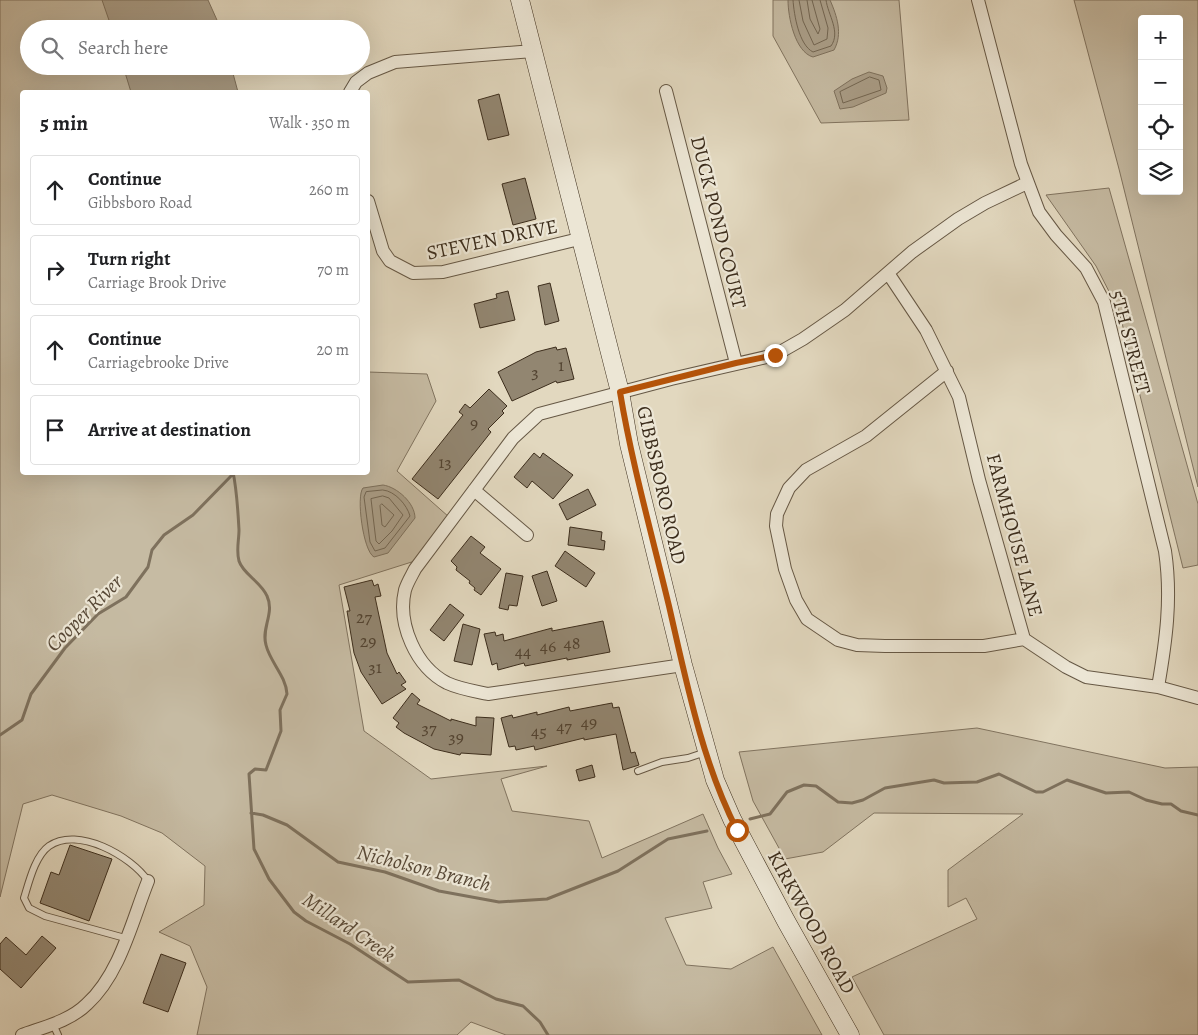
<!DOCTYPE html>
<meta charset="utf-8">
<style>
:root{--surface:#fff;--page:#f6f6f6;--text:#202124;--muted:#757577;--line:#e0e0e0}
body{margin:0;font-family:Alegreya,serif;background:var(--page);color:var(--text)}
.controls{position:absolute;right:15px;top:15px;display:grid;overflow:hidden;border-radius:5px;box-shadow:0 5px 20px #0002}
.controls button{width:45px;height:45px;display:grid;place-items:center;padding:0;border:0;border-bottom:1px solid var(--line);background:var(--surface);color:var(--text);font:25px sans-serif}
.stop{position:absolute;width:15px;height:15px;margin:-11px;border:4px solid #b45309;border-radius:50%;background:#fff}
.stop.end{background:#b45309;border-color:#fff;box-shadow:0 1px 5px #0008}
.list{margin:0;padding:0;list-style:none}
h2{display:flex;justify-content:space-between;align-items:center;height:65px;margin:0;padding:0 20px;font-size:21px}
h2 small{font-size:16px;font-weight:400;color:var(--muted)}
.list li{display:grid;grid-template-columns:32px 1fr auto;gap:15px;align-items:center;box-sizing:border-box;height:70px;margin:0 10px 10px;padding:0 10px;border:1px solid var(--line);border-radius:5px}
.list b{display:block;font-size:19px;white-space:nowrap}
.list p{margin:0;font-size:16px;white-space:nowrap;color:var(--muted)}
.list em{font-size:16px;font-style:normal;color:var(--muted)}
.icon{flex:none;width:28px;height:28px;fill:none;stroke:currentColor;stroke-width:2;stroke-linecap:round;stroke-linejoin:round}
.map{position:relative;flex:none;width:1198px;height:1035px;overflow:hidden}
.search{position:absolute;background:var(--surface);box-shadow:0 5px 20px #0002;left:20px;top:20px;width:350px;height:55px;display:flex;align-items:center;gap:12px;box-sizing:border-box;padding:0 18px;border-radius:28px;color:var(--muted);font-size:19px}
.panel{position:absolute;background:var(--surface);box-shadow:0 5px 20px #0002;left:20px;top:90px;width:350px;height:385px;border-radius:5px}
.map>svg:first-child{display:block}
</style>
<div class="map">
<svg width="1198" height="1035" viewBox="0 0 1198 1035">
<rect width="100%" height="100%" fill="#e2d8bf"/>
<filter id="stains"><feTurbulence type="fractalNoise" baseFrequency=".004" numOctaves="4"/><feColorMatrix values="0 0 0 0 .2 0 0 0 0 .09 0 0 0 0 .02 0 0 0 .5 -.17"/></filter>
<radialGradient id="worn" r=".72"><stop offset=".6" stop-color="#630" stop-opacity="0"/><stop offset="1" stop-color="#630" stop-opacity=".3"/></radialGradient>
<path fill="#c6bba3" stroke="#817460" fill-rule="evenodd" d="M0,0H107L115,29H29V66H126L133,92H22V472H368V372L427,374L436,401L397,471L449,517L418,560L339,585L364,731L431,779L547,766L501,779L512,811L589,821L602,858L703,814L718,848L732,874L703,882L712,908L665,918L686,965L731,969L773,947L822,1035H506L471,1022L457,1035H197L207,987L190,946L159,932L204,905L205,866L162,833L121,816L52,795L23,804L0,897Z
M773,0H899L909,120L821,123L773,36Z
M1074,0H1198V487L1119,169ZM1142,19H1179V191H1142Z
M1109,188L1198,504V565L1183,568L1119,311L1096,266L1046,195Z
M977,728L1165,768L1198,767V1035H884L852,977L977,919L966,898L948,907V870L1023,814L874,813L823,852L785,859L753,801L739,752Z"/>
<path fill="#aa9e88" stroke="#7e715d" d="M102,0H208L221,29H112Z
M788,0H830C837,16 843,34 834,50L813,57C795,52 788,17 788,0Z
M123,66H231L238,92H131Z
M869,72L883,76L887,88L886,93L853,107L840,109L834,91L852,79Z
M383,485C397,487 415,503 415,518L388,553L374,557C363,551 356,496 363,488Z"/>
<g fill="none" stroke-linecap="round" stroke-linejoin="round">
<path stroke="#736652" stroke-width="1" d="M793,0C794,15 799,45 813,52L831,46C841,32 828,15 826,0
M799,0L803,21L814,45L827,39L828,28L820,0
M807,0L810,19L818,34L820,29L812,0
M870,77L879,80L881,90L843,103L840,92Z
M383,490C395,491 407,505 410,516L385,548L375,551L370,542L364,497L366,492Z
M383,496L389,498L403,515L392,531L379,544L376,541L371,499Z
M382,504L394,515L385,527L382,525L380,506Z"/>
<path stroke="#7e715d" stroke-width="3" d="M233,472C237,491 238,511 239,530C239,540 236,551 239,561C243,574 261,582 267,596C275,613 261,628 266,645C270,662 286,676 287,694L280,710L281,731L266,770L255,769L249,774L254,849L269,879L294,912L306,921L350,944L408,982L459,980L496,999L523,1006L540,1022L548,1035
M0,735L22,720L31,694L65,648L98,614L126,597L148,567L152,550L164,535L193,515L233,474
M251,813L263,815L287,825L338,862L385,872L439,891L499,902L547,899L618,871L668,839L707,831
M750,819L770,814L787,792L804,785L816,786L838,802L852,803L863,800L885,788L934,780L944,783L977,782L999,774L1036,792H1043L1067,780L1106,793L1129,792L1146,800L1162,804H1171L1181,811L1198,815"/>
</g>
<path fill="#928671" stroke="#3c2d1c" d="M499,94L509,135L488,140L478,100Z
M525,178L536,219L513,225L502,184Z
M550,283L559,321L545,325L538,286Z
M508,291L515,320L480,328L474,304L497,298L496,294Z
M556,347L557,350L566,348L574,379L557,383L556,381L512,401L498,372L536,352Z
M489,389L507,406L502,411L504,413L488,429L491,432L438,499L412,479L463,415L459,412L465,404L470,408Z
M534,453L540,458L543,453L573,475L553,499L532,481L527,488L514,477Z
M588,489L596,505L567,520L559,504Z
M570,527L602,532L601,540L605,541L604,550L568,545Z
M471,536L485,547L480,553L501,569L481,595L474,590L475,588L469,583L470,581L456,570L457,567L451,561Z
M565,551L595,573L586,587L555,566Z
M547,571L557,601L542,606L532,576Z
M506,573L523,576L517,606L509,605L508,610L499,608Z
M372,580L374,586L378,584L381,596L375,597L387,653L397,674L399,672L406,682L401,685L406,689L382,704L361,672L354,653L347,611H350L344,587Z
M450,604L464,615L444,641L430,630Z
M603,621L610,652L567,660V658L525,666L524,663L498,670L497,663L492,665L484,634L495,632L496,636L503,634L504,641L552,628V631Z
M463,624L480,629L472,665L454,661Z
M412,693L420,700L417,704L451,721V719L476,726V717L494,718L491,755L461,753L460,755L434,749L404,733L396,727L399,723L393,718Z
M612,703L613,708L619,707L631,753L635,752L639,765L623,770L616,734L584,740V738L535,750L534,746L516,750L515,746L509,747L501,718L512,715L513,718L537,712V715L569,707L570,711Z
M592,765L595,777L579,781L576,770Z
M70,845L112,859L89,921L40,903L51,872L59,875Z
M42,936L56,948L21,988L0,969V944L6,937L26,955Z
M161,954L186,963L168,1012L143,1003Z"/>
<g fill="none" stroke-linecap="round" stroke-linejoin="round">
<g stroke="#665845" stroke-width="8">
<path id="lane" d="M638,771L662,762L688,758L706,752
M125,938L45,916L29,908L24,898C29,882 35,856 49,846C78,826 131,856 148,881
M53,1024L58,1035"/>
</g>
<g stroke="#665845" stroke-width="14">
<path id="street" d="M978,0L1021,164L1039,212L1056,235L1086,268L1104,302L1165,551C1172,598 1166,641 1158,687
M666,91L736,363
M350,92L356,82L368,73L395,62L533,51
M368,201L383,251L390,261L413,273L443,272L579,239
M888,273L926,330L959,397L979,480L1024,639L1066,667L1086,677L1158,687L1198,698
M947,371L866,436L806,470L789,488L777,514L776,526L785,569L796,600L807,619L838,640L857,645L885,646H984L1024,639
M474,490L527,535
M683,665L488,694C474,691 460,689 447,683C416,667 397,624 405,590C407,583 412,575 415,569L513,438L539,414L671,379L775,355L803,339L845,310L912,252L958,219L985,203L1027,183
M22,1035C44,1027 70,1021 87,1004C120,974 132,921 148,881"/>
</g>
<g stroke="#3c2d1c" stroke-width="19">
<path id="secondary" d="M520,0L620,392L629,444L683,665L715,780L732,819L786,921L850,1035"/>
</g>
<use href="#lane" stroke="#ece6d5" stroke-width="6"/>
<use href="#street" stroke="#ece6d5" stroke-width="12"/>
<use href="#secondary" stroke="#ece6d5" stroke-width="18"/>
</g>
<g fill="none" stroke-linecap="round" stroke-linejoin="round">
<path stroke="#b45309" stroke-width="6" d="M737,830C702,762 686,680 669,606C652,535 632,464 620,392L736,363L775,355"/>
</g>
<g text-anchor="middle" stroke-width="4.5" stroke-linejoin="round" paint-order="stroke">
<g font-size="18" fill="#524331">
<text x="561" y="371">1</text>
<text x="535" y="378">3</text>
<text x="474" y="429">9</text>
<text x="445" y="468">13</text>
<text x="364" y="623">27</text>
<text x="368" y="647">29</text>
<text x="572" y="649">48</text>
<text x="548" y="652">46</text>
<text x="523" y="657">44</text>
<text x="375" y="673">31</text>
<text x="589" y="728">49</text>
<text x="564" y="732">47</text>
<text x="429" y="734">37</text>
<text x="539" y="737">45</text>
<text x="456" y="743">39</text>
</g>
<g font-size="20" fill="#3c2d1c" stroke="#ece6d5">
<text transform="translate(719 222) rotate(76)" y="7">DUCK POND COURT</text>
<text transform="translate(492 239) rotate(-12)" y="7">STEVEN DRIVE</text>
<text transform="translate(1131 342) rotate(75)" y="7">5TH STREET</text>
<text transform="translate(662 485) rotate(77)" y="7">GIBBSBORO ROAD</text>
<text transform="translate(1015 535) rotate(75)" y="7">FARMHOUSE LANE</text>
<text transform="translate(812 922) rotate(61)" y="7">KIRKWOOD ROAD</text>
</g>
<g font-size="21" font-style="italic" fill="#584937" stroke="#ece6d5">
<text transform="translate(84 613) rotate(-45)" y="7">Cooper River</text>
<text transform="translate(424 868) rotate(14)" y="7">Nicholson Branch</text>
<text transform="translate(349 927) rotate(34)" y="7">Millard Creek</text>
</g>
</g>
<rect width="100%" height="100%" filter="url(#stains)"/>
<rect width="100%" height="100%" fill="url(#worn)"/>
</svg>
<div class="controls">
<button>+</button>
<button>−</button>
<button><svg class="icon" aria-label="locate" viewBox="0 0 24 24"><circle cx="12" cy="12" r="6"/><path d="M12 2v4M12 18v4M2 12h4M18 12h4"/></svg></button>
<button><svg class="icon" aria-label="layers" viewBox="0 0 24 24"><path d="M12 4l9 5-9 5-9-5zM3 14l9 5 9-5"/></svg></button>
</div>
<div class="stop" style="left:737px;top:830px"></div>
<div class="stop end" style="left:775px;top:355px"></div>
<div class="search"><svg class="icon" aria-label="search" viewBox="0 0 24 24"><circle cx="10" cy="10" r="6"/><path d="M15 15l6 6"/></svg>Search here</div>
<section class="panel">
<h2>5 min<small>Walk · 350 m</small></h2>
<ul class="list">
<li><svg class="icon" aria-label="ahead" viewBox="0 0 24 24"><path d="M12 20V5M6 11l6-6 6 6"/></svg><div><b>Continue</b><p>Gibbsboro Road</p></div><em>260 m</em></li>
<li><svg class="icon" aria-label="right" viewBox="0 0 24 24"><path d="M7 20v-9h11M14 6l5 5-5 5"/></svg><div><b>Turn right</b><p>Carriage Brook Drive</p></div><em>70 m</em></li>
<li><svg class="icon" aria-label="ahead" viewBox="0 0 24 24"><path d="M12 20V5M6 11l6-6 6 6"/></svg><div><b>Continue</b><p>Carriagebrooke Drive</p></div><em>20 m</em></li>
<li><svg class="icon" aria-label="arrive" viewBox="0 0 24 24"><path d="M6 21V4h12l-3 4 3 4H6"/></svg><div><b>Arrive at destination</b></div></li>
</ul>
</section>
</div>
